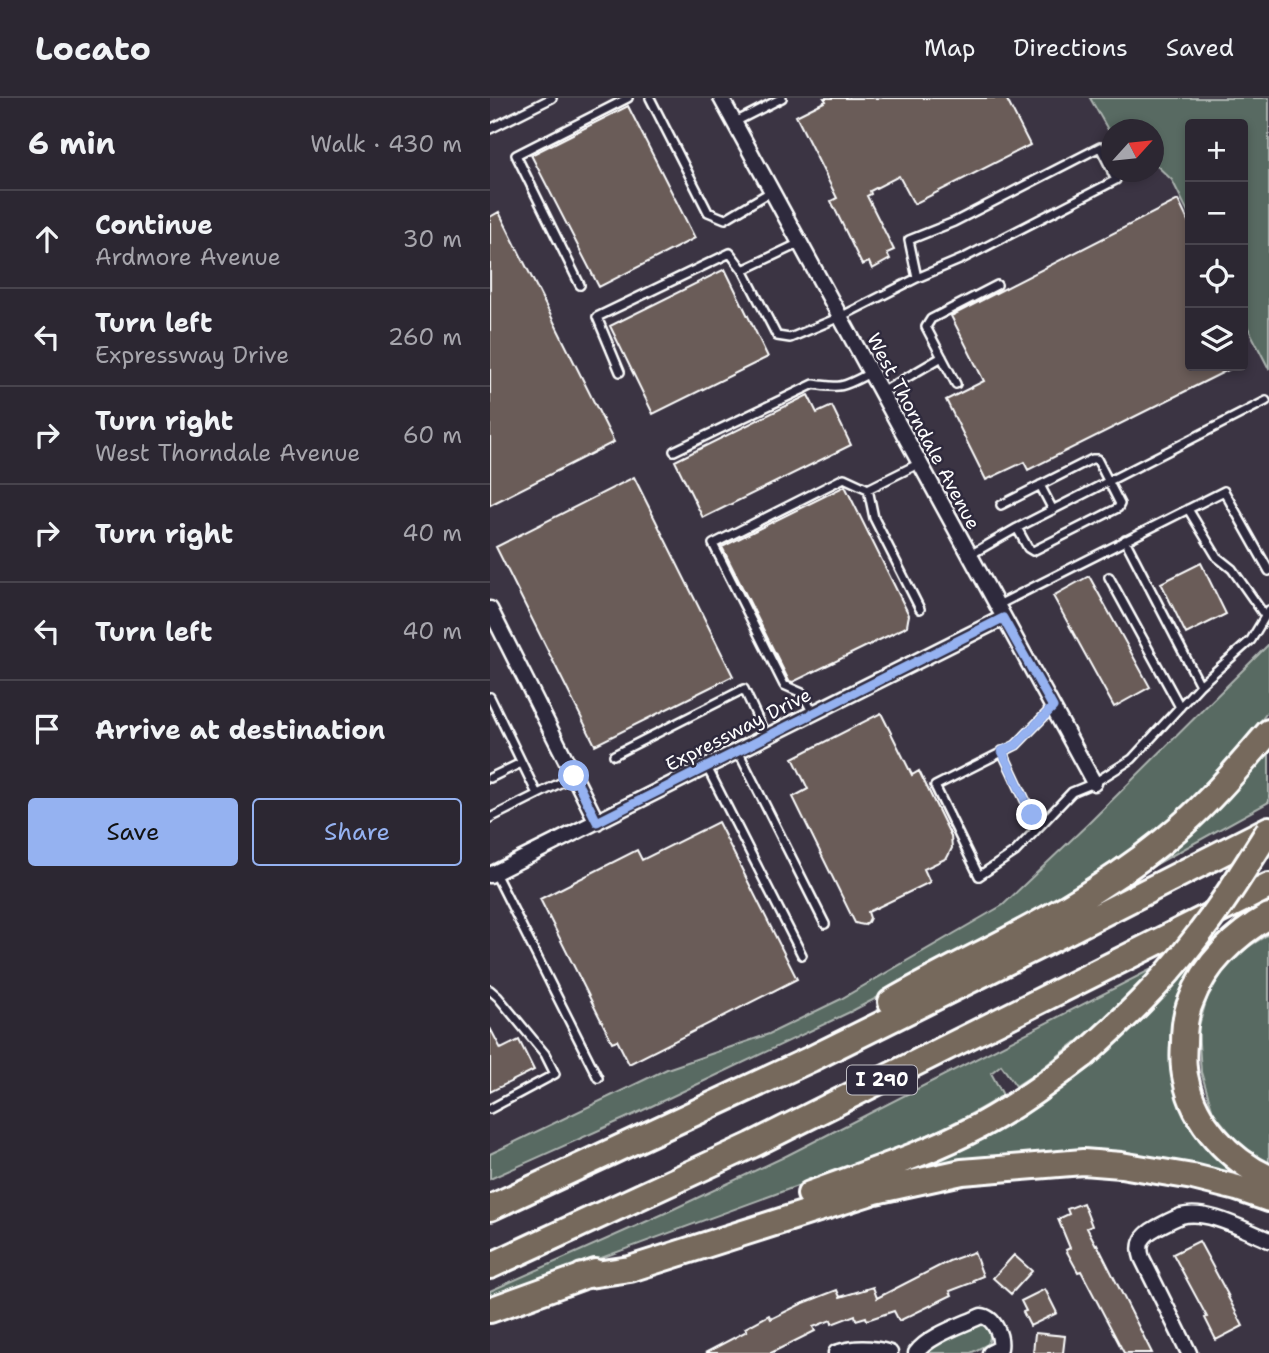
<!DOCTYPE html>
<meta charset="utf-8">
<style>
:root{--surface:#2c2732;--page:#342f3a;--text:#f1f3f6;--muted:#a6a5ac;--line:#48444d;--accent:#95b2f1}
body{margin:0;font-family:"Shantell Sans",sans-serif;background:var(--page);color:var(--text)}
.controls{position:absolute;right:21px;top:21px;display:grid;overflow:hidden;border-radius:7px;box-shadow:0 4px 10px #0003}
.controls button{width:63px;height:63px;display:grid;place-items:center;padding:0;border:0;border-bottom:2px solid var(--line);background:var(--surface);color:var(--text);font:35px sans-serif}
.compass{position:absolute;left:611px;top:21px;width:63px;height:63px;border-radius:50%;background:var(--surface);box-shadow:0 4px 10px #0003;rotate:63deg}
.stop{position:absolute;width:21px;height:21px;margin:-16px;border:5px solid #95b2f1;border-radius:50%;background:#fff}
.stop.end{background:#95b2f1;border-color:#fff;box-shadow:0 2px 7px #0008}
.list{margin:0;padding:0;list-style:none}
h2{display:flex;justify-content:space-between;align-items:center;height:91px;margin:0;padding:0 28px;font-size:30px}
h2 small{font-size:23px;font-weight:400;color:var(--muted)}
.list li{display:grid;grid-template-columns:46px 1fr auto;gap:21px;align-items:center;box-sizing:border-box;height:98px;padding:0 28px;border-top:2px solid var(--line)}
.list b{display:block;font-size:26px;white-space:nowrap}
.list p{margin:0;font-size:23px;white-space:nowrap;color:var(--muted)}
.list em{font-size:23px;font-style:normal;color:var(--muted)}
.actions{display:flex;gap:14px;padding:21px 28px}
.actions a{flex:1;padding:16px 0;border:2px solid var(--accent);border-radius:7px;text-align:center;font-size:24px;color:var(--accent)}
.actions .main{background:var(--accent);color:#111}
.icon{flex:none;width:38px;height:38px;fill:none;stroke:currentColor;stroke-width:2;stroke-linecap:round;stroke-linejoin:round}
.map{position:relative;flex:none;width:779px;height:1255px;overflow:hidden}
header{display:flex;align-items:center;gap:42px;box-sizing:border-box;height:98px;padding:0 35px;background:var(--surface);border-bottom:2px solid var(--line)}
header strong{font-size:33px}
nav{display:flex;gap:38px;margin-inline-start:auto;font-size:24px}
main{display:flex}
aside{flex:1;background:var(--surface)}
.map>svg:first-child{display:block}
</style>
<header>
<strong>Locato</strong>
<nav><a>Map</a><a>Directions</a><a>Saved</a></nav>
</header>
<main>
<aside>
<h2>6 min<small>Walk · 430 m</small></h2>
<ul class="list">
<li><svg class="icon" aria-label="ahead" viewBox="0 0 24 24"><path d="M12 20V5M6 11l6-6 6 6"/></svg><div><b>Continue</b><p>Ardmore Avenue</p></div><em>30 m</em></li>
<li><svg class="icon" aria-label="left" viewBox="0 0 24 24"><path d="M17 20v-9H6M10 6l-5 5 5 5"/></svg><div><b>Turn left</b><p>Expressway Drive</p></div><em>260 m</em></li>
<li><svg class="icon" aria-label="right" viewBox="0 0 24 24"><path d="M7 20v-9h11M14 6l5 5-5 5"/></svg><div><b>Turn right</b><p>West Thorndale Avenue</p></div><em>60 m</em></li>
<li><svg class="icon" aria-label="right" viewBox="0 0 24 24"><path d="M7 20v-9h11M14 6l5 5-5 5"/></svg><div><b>Turn right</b></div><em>40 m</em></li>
<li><svg class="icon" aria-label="left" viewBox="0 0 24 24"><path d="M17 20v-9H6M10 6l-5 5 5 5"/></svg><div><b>Turn left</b></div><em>40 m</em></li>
<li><svg class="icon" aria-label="arrive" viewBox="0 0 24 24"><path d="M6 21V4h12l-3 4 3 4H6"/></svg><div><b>Arrive at destination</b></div></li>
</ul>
<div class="actions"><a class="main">Save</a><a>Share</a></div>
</aside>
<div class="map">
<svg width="779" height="1255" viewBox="0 0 779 1255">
<rect width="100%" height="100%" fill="#3b3443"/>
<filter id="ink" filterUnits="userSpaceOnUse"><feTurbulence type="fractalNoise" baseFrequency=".0143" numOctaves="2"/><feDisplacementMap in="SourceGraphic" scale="14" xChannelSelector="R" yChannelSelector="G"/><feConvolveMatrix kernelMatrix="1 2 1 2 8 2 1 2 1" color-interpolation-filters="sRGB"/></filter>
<g filter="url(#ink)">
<path fill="#596a62" stroke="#acb4b0" stroke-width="2" d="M600,0H779V271L753,220V26H700V118L682,82L664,65V32H622L621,37Z
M779,546V612L749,651L707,696L666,732L624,765L578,796L505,837L362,913L145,1016L0,1081V1056L177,971L279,936L349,902L513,807L598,726Z
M779,652V704L634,784L743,691Z
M750,826C735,846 720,867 705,887C699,895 689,904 686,913C669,963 691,1027 728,1061C743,1075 761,1083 779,1092L570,1054L494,1059L438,1069C458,1056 480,1048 501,1037C537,1017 570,992 603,967L586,944L546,975L526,988L511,967L501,975L513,997C477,1020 439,1037 400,1054L32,1189L0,1197V1193L171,1117L292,1060Z
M779,836V1065L763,1059L744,1040L723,1014L711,974L708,931L717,900L733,873L758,849Z
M488,1225L498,1228L501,1236L498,1246L481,1255H437L446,1247Z"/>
<path fill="#6a5c59" stroke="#fff" stroke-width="2" d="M334,0H516L540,47L424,106L409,78L380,93L381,96L377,98L404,152L397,155L400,161L382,171L379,164L372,167L341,103L347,100L306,18L336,3Z
M138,8L205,140L109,189L41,57Z
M688,102L700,127V268H746L538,372L534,364L496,382L456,302L494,283L461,218Z
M9,114L124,344L0,407V119Z
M235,171L278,259L163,316L120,228Z
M318,297L327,315L342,308L361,347L213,420L185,363Z
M144,379L243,578L105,647L6,449Z
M355,388L419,517L418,522L417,528L412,531L303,584L299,583L232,449Z
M711,465L736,516L696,536L671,485Z
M599,478L660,589L624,609L563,498Z
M391,615L422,677L429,673L461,738L462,750L457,760L434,771L440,784L378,814L380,820L378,824L374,827L369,826L365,825L303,699L318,691L303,660Z
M228,724L307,881L139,966L127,942L122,944L50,801L147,752L152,762Z
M0,930L11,951L29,942L44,972L0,994Z
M593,1105L602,1128L597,1130L606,1147L607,1146L662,1255H634L591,1173L588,1174L576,1152L580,1150L568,1121L579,1116L577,1111Z
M709,1143L738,1197H737L753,1228L726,1242L715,1220L717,1219L683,1156Z
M484,1154L493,1178L483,1182L484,1184L460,1193L462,1197L409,1223L404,1213L377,1222L376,1219L366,1222L365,1217L342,1226L341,1222L323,1229L325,1233L281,1255H215L257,1233L255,1230L279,1217L281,1221L311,1206L347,1192L350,1199L383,1189L387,1200L459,1163Z
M524,1157L542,1173L521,1196L503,1180Z
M555,1191L567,1215L540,1228L533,1214L536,1213L531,1203Z
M545,1235L575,1238L573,1255H543Z"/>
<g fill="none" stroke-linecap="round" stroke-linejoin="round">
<g stroke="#fff" stroke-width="12">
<path id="service" d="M160,0L218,114L235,121L282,93
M245,24L292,0
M0,31L62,0
M253,172L287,238L300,240L350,219L427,180L472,161L626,82L622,74
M427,180L419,142L464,124L610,49L622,73
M90,187L26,57L138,0
M130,274L107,219L240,155L253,172L310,145
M466,286L436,229L441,221L507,187
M392,294L452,259
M184,353L324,286C352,291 355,288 380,275
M550,387L563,412
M378,391L384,420L430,511
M511,407L602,361H607L630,406L628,410L543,453L538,450L527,430
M698,411L727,459L742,471L775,518
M635,442L710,587
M480,457L527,430L776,303
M619,479L690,609
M506,508L734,393L779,473
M0,599L47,696
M563,609L526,647L445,688L489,778L525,754L582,694L604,685L642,661L710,587L761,542L779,512
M323,615L312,595L294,587L223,446L354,380L378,391L430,365
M248,653L335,826
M512,653L548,730
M124,657L254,591L276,638
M217,669L312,857
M0,680L31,665
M0,720L84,678
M5,775L108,980
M0,892L8,899L55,956L65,976L0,1011"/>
</g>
<g stroke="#fff" stroke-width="19">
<path id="minor" d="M231,0L604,685
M0,511L107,724
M0,777L513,520
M346,1255C364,1249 382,1249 400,1255
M426,1255C438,1238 472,1227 491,1218C504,1219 512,1238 510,1250L500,1255
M699,1255L652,1160C647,1145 653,1137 666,1130C674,1126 682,1121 691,1118C718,1111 754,1132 779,1142"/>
</g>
<g stroke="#fff" stroke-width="30">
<path id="motorway" d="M779,818C746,836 714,867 701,903C695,916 694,930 694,945C693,957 693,970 696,982C704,1025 740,1062 779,1080
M401,904C468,865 541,834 606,791C636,772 665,751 692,727C724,699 751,666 779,634
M320,1096C377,1075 437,1056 491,1027C528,1007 561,982 594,957
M0,1110L321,961L551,847L779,731
M0,1168L262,1047L779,788
M92,1178L140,1171L385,1093L472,1074L593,1064L631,1067L703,1079L747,1090L779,1101
M0,1212L105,1174"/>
</g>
<use href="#service" stroke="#2f2a3d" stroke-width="7"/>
<use href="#minor" stroke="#2f2a3d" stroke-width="14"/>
<use href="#motorway" stroke="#76695c" stroke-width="24"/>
<g stroke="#fff" stroke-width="30" stroke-linecap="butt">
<path id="motorway-bridge" d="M594,957C633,922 671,886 703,844C731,809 755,770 779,732"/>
</g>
<use href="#motorway-bridge" stroke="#76695c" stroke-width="24"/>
</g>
</g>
<g fill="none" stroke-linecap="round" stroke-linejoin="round" filter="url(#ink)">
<path stroke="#95b2f1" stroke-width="9" d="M84,678L107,724L513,520L563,609L526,647L512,653L542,717"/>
</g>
<g text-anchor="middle" stroke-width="5" stroke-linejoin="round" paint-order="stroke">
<rect fill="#2f2a3d" stroke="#c1bfc5" stroke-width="2" x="357" y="967.5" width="70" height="29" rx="5"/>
<g font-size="18" font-weight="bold" fill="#fff">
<text x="392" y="988">I 290</text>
</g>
<g font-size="19" fill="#fff" stroke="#2f2a3d">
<text transform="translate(434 333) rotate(62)" y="7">West Thorndale Avenue</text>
<text transform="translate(248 631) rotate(-27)" y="7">Expressway Drive</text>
</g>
</g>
</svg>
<div class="controls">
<button>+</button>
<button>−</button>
<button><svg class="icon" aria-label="locate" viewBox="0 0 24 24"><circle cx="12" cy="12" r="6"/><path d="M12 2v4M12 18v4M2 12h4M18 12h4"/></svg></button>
<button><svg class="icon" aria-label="layers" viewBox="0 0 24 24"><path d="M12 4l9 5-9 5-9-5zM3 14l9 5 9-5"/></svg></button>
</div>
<svg class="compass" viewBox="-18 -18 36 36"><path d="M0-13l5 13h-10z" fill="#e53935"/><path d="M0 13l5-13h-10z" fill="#a6a5ac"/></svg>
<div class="stop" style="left:84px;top:678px"></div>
<div class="stop end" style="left:542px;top:717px"></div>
</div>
</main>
